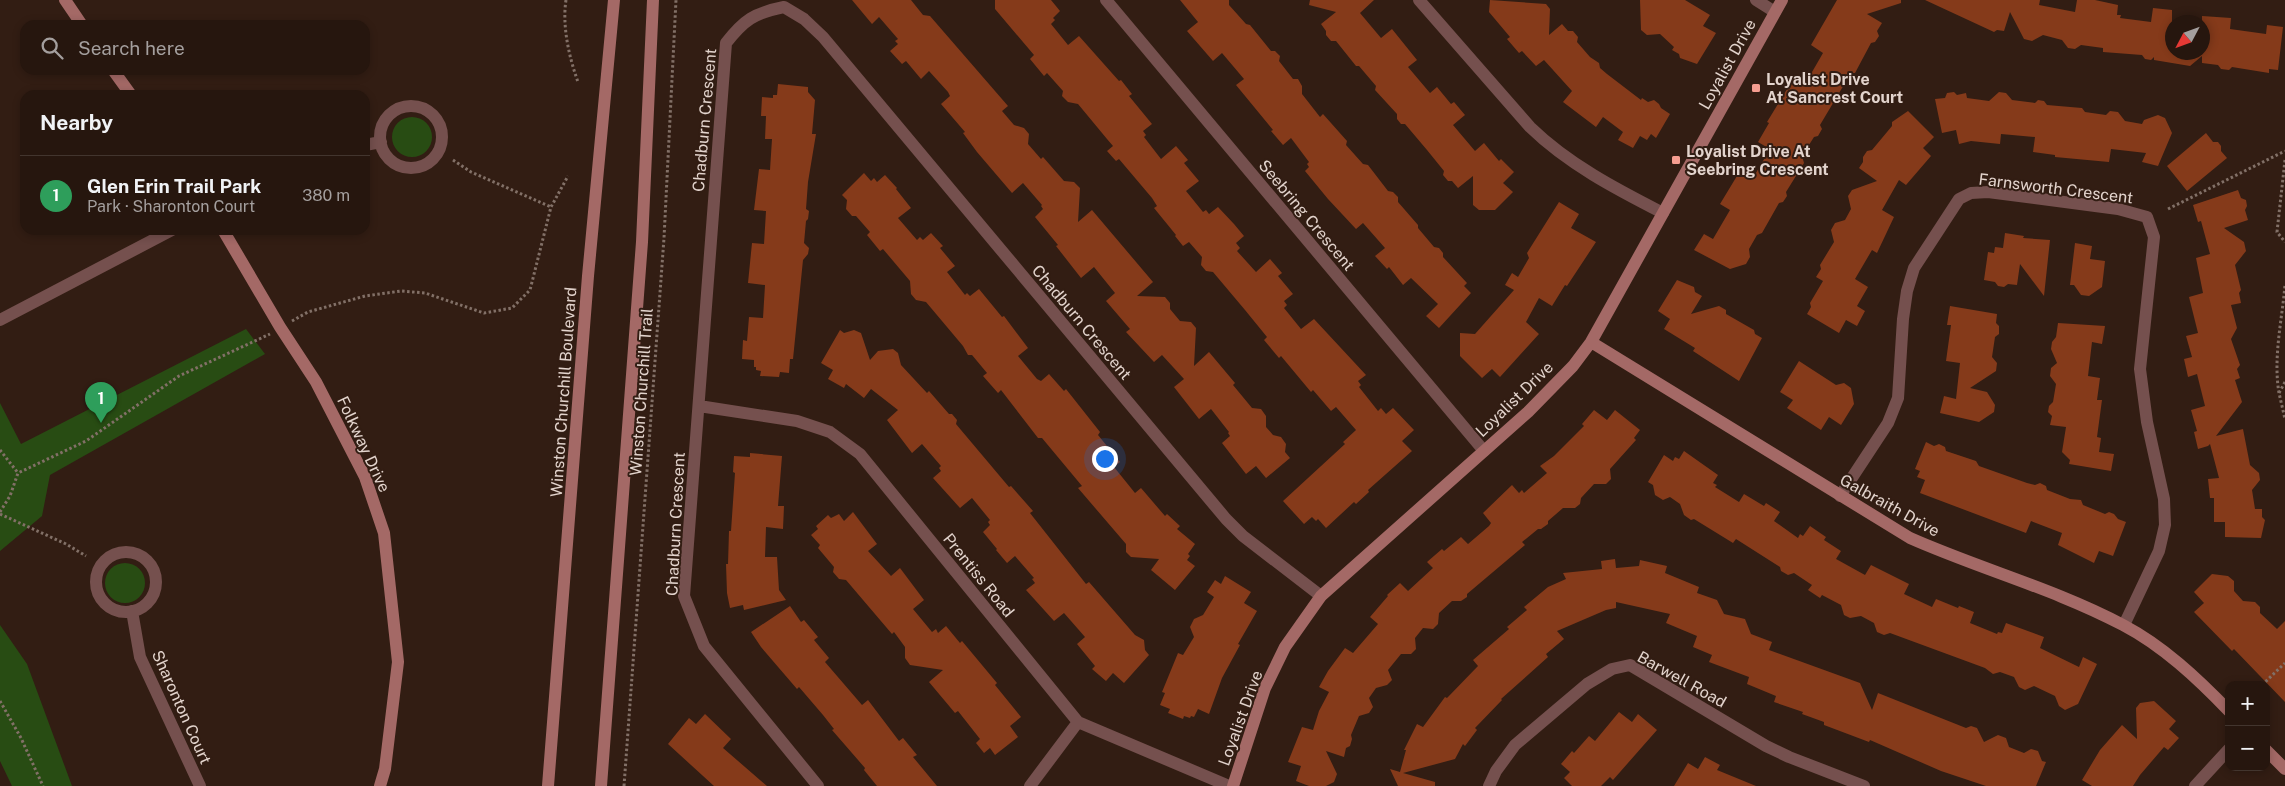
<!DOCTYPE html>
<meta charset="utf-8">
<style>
:root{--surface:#26160e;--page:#2e1f17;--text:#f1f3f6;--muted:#a49f9e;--line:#42352e;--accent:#1a73e8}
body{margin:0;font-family:"Public Sans",sans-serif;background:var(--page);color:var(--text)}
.controls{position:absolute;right:15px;bottom:15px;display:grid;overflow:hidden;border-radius:10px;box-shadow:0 2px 8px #0003}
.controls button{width:45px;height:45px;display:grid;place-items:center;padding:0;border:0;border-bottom:1px solid var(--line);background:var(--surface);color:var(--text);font:25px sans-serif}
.compass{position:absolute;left:2165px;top:15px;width:45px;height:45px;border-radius:50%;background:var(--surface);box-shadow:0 2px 8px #0003;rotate:229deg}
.you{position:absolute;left:1104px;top:458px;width:18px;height:18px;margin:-12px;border:4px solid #fff;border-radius:50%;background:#1a73e8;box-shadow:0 0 0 8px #1a73e833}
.badge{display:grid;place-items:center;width:32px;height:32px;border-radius:50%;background:var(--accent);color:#fff;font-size:16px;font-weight:700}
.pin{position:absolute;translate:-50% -41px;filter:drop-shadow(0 1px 2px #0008)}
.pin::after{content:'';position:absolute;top:26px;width:18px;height:15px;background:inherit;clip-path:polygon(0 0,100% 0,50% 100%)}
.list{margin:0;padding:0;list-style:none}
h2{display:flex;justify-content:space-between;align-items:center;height:65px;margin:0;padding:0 20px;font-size:21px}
h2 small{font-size:16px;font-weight:400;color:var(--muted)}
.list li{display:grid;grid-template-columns:32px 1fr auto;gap:15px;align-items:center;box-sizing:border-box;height:80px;padding:0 20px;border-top:1px solid var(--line)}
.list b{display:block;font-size:19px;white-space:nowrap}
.list p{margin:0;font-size:16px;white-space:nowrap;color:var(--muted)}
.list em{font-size:16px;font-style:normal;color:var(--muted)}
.icon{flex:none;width:28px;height:28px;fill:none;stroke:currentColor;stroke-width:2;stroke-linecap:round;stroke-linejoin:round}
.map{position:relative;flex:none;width:2285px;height:786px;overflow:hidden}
.search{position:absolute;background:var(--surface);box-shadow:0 2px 8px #0003;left:20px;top:20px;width:350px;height:55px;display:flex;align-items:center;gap:12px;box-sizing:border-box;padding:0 18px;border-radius:15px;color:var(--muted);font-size:19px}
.panel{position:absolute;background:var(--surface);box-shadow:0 2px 8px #0003;left:20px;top:90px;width:350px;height:145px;border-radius:15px}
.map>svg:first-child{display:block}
</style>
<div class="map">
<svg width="2285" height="786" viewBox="0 0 2285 786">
<rect width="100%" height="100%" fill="#321d13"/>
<path fill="#284c13" d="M392 137a20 20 0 1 1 40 0a20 20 0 1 1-40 0Z
M246,329L265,354L50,475L42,516L0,551V403L21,444Z
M105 583a20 20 0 1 1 40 0a20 20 0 1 1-40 0Z
M0,625L27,664L72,786H12L0,761Z"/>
<path fill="#853a1a" d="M852,0H911L923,15L930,16L1008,106L1002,111L1014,125L1024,128L1029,134L1028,144L1041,159L1043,157L1064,181L1074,182L1080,188L1078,222L1092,210L1153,282L1137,296L1165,297L1170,303V309L1180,321L1191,322L1196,328L1194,366L1209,352L1235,383L1233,385L1252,408L1261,409L1266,416V427L1273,435L1281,437L1286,444L1285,452L1290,458L1266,478L1256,466L1246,474L1222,443L1230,436L1228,433L1229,432L1211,409L1199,419L1174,387L1184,379L1162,355L1154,362L1126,332L1130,329L1106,301L1115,293L1094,267L1081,278L1056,246L1058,245L1035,217L1043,209L1041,206L1042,205L1023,183L1012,193L977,152L963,133L965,132L941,104L950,96L948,92L929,71L921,79L906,61L902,64L890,51L898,44L895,41L898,39L879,17L872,24Z
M995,0H1051L1060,11L1053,18L1055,20L1051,24L1068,45L1079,36L1119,81L1121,80L1132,94L1129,96L1152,124L1143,131L1146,135L1144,137L1161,159L1176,146L1188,160L1184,163L1199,181L1186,191L1203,212L1206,210L1209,214L1218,207L1234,224L1244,236L1236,243L1240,248L1237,251L1256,272L1270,259L1282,273L1278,276L1293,294L1284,301L1287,305L1284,308L1301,329L1314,319L1366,375L1358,381L1361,385L1359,387L1378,411L1381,408L1386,414L1393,408L1414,430L1402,441L1412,451L1368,490L1369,492L1356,504L1354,502L1326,528L1318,519L1316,521L1312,517L1304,524L1283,501L1345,444L1343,442L1356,430L1336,407L1331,411L1313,390L1311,392L1281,356L1279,358L1264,340L1267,337L1245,310L1213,272L1206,271L1201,265L1202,257L1189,242L1183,246L1175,236L1176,235L1154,208L1157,206L1152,198L1119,159L1116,161L1107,151L1113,146L1107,139L1078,104L1068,102L1062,96L1063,91L1047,73L1044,76L1030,59L1034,55L995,9Z
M1180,0H1229V5L1246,24L1250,25L1271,51H1275L1280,56L1279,61L1293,79H1298L1302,86V94L1320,117L1323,114L1347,141L1346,145L1363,164L1368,165L1388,191L1393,192L1398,197V202L1418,225V228L1434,247L1439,248L1443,253V257L1467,283L1464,286L1471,293L1439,328L1426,316L1438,304L1411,278L1403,285L1389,267L1387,269L1375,256L1385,248L1363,223L1356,229L1328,199L1305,171L1309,167L1307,164L1309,162L1291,138L1283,145L1271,131L1273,130L1236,85L1244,79L1222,53L1213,61L1187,31L1198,22Z
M1310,0H1374L1360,13L1381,38L1392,29L1417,60L1408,67L1430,93L1437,87L1451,104L1454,102L1465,115L1453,125L1475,151L1484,143L1499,161L1501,159L1514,172L1503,183L1513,192L1495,210H1479L1473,205V176L1458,188L1452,181H1448L1443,175L1444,171L1427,150L1405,124H1401L1397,119V114L1375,90L1376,86L1359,66H1356L1336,41H1331L1326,35V31L1321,24L1336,12L1309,5Z
M1490,0L1546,4L1550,9L1549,35L1562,24L1568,31H1573L1578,37L1577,42L1590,57L1599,63L1600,68L1607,74L1641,100L1642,98L1648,102L1654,100L1659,104L1661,108L1670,114L1656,138L1651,134L1647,140L1640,136L1633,148L1618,140L1623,132L1603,117L1596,127L1563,102L1572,91L1544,60L1536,66L1522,51L1519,53L1507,39L1510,37L1489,12Z
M1640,0H1685L1710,15L1703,26L1716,33L1697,64L1680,58L1679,54L1672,50L1674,47L1660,34L1647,35L1641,30Z
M1837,0H1901V3L1867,14L1882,23L1877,31L1879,36L1875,42L1871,43L1855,73H1851L1820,125L1822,129L1818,136L1814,137L1802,156L1804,163L1786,192L1787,196L1783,202L1779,203L1762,233L1757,235L1749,249L1750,257L1746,264L1730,269L1694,250L1704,234L1713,239L1730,210L1720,204L1740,171L1753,178L1770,149L1758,142L1769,123L1767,122L1795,76L1804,81L1806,78L1808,79L1823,53L1811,45Z
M1925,0H2040L2039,5L2075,12L2077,0H2095L2118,5L2117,15H2121L2120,18L2151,22L2153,8L2172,10V52H2202V16L2231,18L2230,29L2266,34L2267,25L2283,27L2278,70L2269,69V73L2232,67L2229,70L2221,69L2218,65L2202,63V56L2190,66L2154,60V57L2151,60L2145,59L2142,55L2103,52V48L2081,45L2075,49L2068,48L2062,40L2043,35L2032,41L2024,39L2010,12L2004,31L1997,30L1994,32Z
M778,84L808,87V92L815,100L812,134H816L808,182L806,209L809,211L808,219L806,221L804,243L809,248L808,254L803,260L793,359H790L789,373L780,372L779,377L760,376L761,371L756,370V367H754V360L742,359L743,340L747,341L749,317L763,318L765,285L748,283L752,243L764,244L766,211L754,210L759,169L770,170L772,139H765L766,116H761L762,97L773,98V95H777Z
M1954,92L1957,95L1966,93L1967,98L1989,101L1999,92L2006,93L2012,100L2035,103L2038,100L2044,101L2047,105L2082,108L2085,112L2106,115L2110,111L2118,112L2125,121L2142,124L2144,120L2158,115L2165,118L2172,133L2158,166L2142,162L2146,153L2111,149L2109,162L2055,157V155L2033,152L2035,137L2001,134L2000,144L1971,141L1959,144L1956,130L1942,133L1935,99L1945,98L1947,93Z
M1908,111L1934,137L1923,148L1931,156L1906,185L1899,180L1882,210L1894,217L1877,253L1872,250L1855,279L1868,287L1857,306L1865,311L1857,326L1846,320L1839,333L1807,314L1811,307L1810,303L1823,281L1816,277L1821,269L1820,265L1834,242L1831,230L1835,223L1845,220L1851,209L1848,196L1852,190L1877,181L1859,168L1863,162V157L1867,151L1872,150L1892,126V122Z
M2206,133L2213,142H2218L2221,146V151L2227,158L2187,191L2167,166Z
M864,173L871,181L874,178L877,182L885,175L897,188L896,189L911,208L898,218L917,240L920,237L923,240L931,233L943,246L940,248L955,266L947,272L965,295L967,293L970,296L979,289L1002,317L1004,316L1028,348L1018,356L1037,379L1041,381L1049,374L1064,391L1066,389L1100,432L1098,435L1120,462L1114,467L1135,493L1141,488L1165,516L1167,514L1180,526L1177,529L1195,544L1188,554L1190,556L1187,560L1195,566L1175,590L1151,570L1159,559L1131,557L1126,552V544L1078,488L1082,486L1042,438H1038L1001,390L998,393L983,376L987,373L972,355H968L963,346L926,302L916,300L911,294L910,281L883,249L880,251L867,235L870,232L856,216H852L846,209L847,200L842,195Z
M2238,190L2241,198L2246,200L2247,206L2245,210L2248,220L2224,228L2244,242L2246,251L2235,265L2241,290L2239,293L2241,303L2231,305L2237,328L2231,339L2240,365L2237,369L2240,378L2235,380L2242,402L2216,436L2243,429L2250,465L2259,473L2260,480L2252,490L2255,509H2262V517L2265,520L2261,538L2225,537V522H2214V498H2210L2208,479L2219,478L2210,444L2208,446L2198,449L2194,432L2197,431L2191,410L2205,406L2197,374L2188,377L2184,359L2192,357L2186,336L2198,333L2189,297L2203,293L2196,258L2210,254L2201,221L2198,222L2193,205Z
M1559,202L1579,214L1571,228L1596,242L1567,286L1565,285L1552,306L1539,298L1526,322L1539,334L1500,377L1492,369L1482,378L1460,356V333L1475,334L1514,290L1505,285L1512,273L1518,277L1529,258L1527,253Z
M2005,233L2024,236L2023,238L2050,240L2044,296L2020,264L2017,285L2008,284L2004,287L1998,286L1995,282L1984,280L1988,252L1994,253L1995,247L2003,248Z
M2075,243L2092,246L2090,259L2105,261L2102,287L2089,296L2081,295L2074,285H2070Z
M1677,280L1694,287L1695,292L1702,296L1691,314L1719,306L1726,310V314L1754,330L1755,334L1762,338L1739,381L1693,351L1695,348L1664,329L1670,319L1658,311Z
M1950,306L1997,314L1996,323L1999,326V334L1995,337L1992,357L1997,363L1996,371L1970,388L1987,392L1995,405L1994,412L1979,422L1940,413L1944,396L1956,399L1960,363L1946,361L1951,325H1947Z
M2058,323L2105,326L2102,344L2092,342L2088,376L2100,378L2097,400H2102L2097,437L2101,438L2099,452L2114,454L2111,471L2069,464L2070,460L2062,452L2066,427L2050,425L2052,416L2048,412L2049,406L2053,402L2056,384L2050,376L2051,368L2057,363L2051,349L2052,342L2056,337Z
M840,330L844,333L854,330L861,333L870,360L878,351L893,349L898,353L901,365L927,393L929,391L949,414H952L957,420L956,424L961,430L1009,487L1011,486L1033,511L1030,513L1086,584L1089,582L1135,635L1144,640L1145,650L1149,655L1124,683L1113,673L1106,681L1092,669L1095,666L1077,644L1085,637L1064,613L1054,621L1026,590L1035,583L1032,579L1034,578L1015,556L1007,563L996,550L997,549L983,532L990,525L988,522L990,520L972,498L960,508L933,478L941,471L939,468L941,466L922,444L912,453L887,420L898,410L871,389L864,398L846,384L844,388L828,379L833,370L821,363Z
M1799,361L1836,385L1844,383L1851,388L1854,404L1841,425L1829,417L1821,430L1787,408L1793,400L1780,392Z
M1594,410L1607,420L1615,410L1640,430L1634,438L1636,440L1610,469L1611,479L1606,484H1594L1581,498L1580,504L1575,508H1563L1548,521V524L1541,529H1538L1522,542L1525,545L1467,594V597L1461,601H1452L1439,613L1438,624L1433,629L1423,628L1415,638L1416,649L1411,654H1401L1388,670L1392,680L1387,685L1376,688L1369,698L1373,707L1369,713L1359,716L1351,735L1352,739L1350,746L1346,748L1344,757L1326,751L1337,774L1334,782L1326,786H1309L1296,781L1301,766L1288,762L1302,727L1313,730L1319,711L1329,692L1319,687L1328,671L1345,648L1353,653L1378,624L1370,617L1388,596L1387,595L1400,583L1408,591L1433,568L1427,562L1442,549L1444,551L1461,537L1468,544L1489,526L1491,523L1483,513L1512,485L1519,493L1522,490L1524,493L1547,473L1540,466L1554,456L1584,426L1582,424Z
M1926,442L1934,446L1939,444L1945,447L1946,451L1976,461L1979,466L2027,483L2035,485L2040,483L2046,486L2047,490L2070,499L2081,500L2083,505L2105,514L2109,512L2114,514L2118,519L2126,522L2113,556L2099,551L2094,563L2058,545L2062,533L2031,521L2026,533L1920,493L1925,480L1917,477L1920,471L1915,469Z
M1684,451L1718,475L1713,483L1717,485L1715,487L1739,502L1744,494L1764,506L1766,503L1780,512L1774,521L1798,538L1800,534L1803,536L1810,526L1826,537L1824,540L1841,551L1836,559L1865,575L1871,565L1909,584L1904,594L1932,607L1936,599L1958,608L1959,606L1974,612L1970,623L1997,634L1998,632L2002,633L2006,623L2044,637L2040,648L2079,667L2083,657L2097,664L2078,704L2065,710L2059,706L2055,696L2034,686L2025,690L2019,687L2014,677L2000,672L1993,674L1985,668L1890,633L1884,635L1877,632L1874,623L1861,616L1850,618L1844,615L1841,605L1822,595L1820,598L1808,590L1812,585L1794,573L1788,575L1781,571L1780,567L1736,539L1733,543L1694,519L1691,520L1684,515L1680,504L1670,497L1663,500L1655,495L1653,485L1648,482L1664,455L1673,461L1675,457L1679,459Z
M750,453L782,456L778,506H784L783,529L766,527L765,557H777L779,590L786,600L744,610L743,605L730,608L727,593L726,564H728L729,531H731L735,473L733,472L734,456L750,457Z
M853,512L877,544L868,551L891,576L900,568L924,600L913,609L932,632L936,629L938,633L946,626L960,643L962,641L997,683L995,685L1021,717L1010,726L1018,737L995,755L990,748L984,753L976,743L980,739L958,711L955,713L929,682L943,670L910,665L905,658V647L894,632L892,634L846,580L839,579L833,572L834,567L818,548L820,545L811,535L818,529L816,526L828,515L831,518L839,514L844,521Z
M1615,559L1616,568L1639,566L1640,560L1667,566L1665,573L1699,587L1697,593L1717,600L1724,614L1745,619L1751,634L1772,642L1769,650L1860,683L1872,710L1878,693L1966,728L1971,726L1977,728L1984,742L1998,735L2006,738L2009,747L2024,753L2031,749L2038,751L2042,761L2046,762L2036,786H1986L1941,771L1870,740L1869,742L1824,725V722L1802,714L1803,712L1774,702L1776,696L1747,684L1749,677L1709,662L1712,655L1693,647L1697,636L1666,623L1670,614L1616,602V608L1606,610L1557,631L1564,639L1546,654L1548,657L1501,699L1502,700L1475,728L1477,730L1465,746L1463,744L1455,759L1403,773L1435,782V786H1398L1390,769L1400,772L1406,750H1404L1417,724L1423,727L1445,697L1447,698L1478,666L1473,660L1509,629L1507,627L1527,610L1524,607L1548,587L1566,579L1563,573L1602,569L1601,561Z
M2212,574L2228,576L2234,581V591L2243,601L2255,602L2260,607V613L2277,629L2285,621V702L2234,649L2232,651L2194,612L2204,603L2194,592Z
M1225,576L1251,592L1244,603L1257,611L1238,644L1240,645L1222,678L1209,714L1198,709L1194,717L1191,716L1190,718L1184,716L1183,719L1168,713L1170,709L1160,705L1165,693L1162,692L1178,653L1183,655L1194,637L1190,627L1194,619L1203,615L1214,597L1207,592L1215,580L1221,584Z
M790,606L801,622L804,620L818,637L814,640L829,658L825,662L862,705L868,700L899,741L903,738L917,755L913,757L937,786H877L864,770L865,768L832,730L834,729L823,715L799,687L797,689L761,647L751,632Z
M2154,701L2176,721L2169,729L2179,738L2168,750L2164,747L2140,775L2133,786H2092L2082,780L2100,750L2122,725L2137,739L2136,708L2140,703Z
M1619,712L1632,722L1638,714L1657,730L1613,780L1610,777L1601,786H1572L1564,778L1570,772L1561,764L1572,751L1574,753L1589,736L1595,741Z
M705,714L731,739L723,748L767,786H714L668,744L689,718L696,724Z
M1705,757L1720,765L1717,770L1756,786H1674L1688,763L1698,769Z"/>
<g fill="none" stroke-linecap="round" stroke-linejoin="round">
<path stroke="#827067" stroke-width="3" stroke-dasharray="2.5 2.5" stroke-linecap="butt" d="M566,0C562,26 569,57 578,82
M453,160L471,172L551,207
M2285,160L2277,232L2285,242
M2168,209L2285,151
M292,321L308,312L365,296L401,291L425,293L484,313L512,308L530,290L551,207L568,176
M2285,382L2279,393L2285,419
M2279,393C2273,358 2282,320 2285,285
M0,450L18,473
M0,512L10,496L18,473L86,441L179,376L270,334
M0,514L66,544L86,556
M2262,685L2285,663
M0,701L21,738L43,786
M624,786L664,238L676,0"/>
<path stroke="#75504e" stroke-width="12" d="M1106,0L1484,451
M1419,0L1530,127C1568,164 1616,189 1663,213
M1756,0L1775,12
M380 137a31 31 0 1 1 62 0a31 31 0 1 1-62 0Z
M365,145L381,142
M0,320L172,230
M699,406L797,421L830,432L860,454L1078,722L1229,786
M1840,496L1888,423L1898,398L1903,319L1907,291L1914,268L1959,199L1971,193L1988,192L2118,209L2147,217L2154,237L2140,369L2147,422L2164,499L2165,525L2159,551L2124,625
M96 582a30 30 0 1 1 60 0a30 30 0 1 1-60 0Z
M132,611L140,657L200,786
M818,786L704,646L684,596L726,43C744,20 754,13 784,7L804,19L823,37L1226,519L1243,536L1321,596
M1030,786L1078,722
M1489,786L1496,771L1515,745L1587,684L1612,669L1630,665L1766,746L1789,757L1864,786
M2195,786L2229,749"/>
<path stroke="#a46966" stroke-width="12" d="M65,0L82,25
M113,70L131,95
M223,230L280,327L316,382L365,477L384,533L398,662L385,769L380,786
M1591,342L1910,538C1980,569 2055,589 2123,625C2163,646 2197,678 2229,711
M2266,750L2285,769
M548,786L588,276L614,0
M601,786L642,242L653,0
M1233,786L1265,688L1285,647L1321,596L1528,412L1573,366L1591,342L1782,0"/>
</g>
<g fill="#f59d90" stroke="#321d13" stroke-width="2">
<rect x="1751" y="83" width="10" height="10" rx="2.5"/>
<rect x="1671" y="155" width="10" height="10" rx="2.5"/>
</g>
<g text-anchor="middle" stroke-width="4" stroke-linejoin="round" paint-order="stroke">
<g font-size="16" fill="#e3d4cd" stroke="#321d13">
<text transform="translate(1727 64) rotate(-61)" y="6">Loyalist Drive</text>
<text transform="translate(704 120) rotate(-85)" y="6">Chadburn Crescent</text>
<text transform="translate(2056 188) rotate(7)" y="6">Farnsworth Crescent</text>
<text transform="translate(1307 215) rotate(50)" y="6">Seebring Crescent</text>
<text transform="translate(1082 322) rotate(50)" y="6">Chadburn Crescent</text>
<text transform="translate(563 392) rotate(-86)" y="6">Winston Churchill Boulevard</text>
<text transform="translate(641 392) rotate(-86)" y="6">Winston Churchill Trail</text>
<text transform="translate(1514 399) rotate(-44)" y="6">Loyalist Drive</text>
<text transform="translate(364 444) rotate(65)" y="6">Folkway Drive</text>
<text transform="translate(1890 505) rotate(29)" y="6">Galbraith Drive</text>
<text transform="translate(675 524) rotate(-87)" y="6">Chadburn Crescent</text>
<text transform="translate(979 575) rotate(51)" y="6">Prentiss Road</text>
<text transform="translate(1682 679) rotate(29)" y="6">Barwell Road</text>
<text transform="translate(182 707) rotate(66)" y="6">Sharonton Court</text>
<text transform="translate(1240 718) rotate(-70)" y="6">Loyalist Drive</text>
</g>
<g font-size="16" font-weight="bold" fill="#e3d4cd" stroke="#321d13" text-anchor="start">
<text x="1766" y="85">Loyalist Drive<tspan x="1766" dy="18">At Sancrest Court</tspan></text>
<text x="1686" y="157">Loyalist Drive At<tspan x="1686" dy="18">Seebring Crescent</tspan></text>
</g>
</g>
</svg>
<div class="controls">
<button>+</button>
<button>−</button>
</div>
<svg class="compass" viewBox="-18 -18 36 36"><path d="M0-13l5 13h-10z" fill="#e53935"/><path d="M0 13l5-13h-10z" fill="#a49f9e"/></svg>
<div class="you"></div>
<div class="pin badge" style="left:101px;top:423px;background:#2e9e5b">1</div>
<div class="search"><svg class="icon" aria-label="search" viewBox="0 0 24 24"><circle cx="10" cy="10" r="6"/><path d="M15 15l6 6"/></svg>Search here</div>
<section class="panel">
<h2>Nearby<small></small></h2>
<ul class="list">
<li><span class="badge" style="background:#2e9e5b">1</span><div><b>Glen Erin Trail Park</b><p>Park · Sharonton Court</p></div><em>380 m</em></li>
</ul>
</section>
</div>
